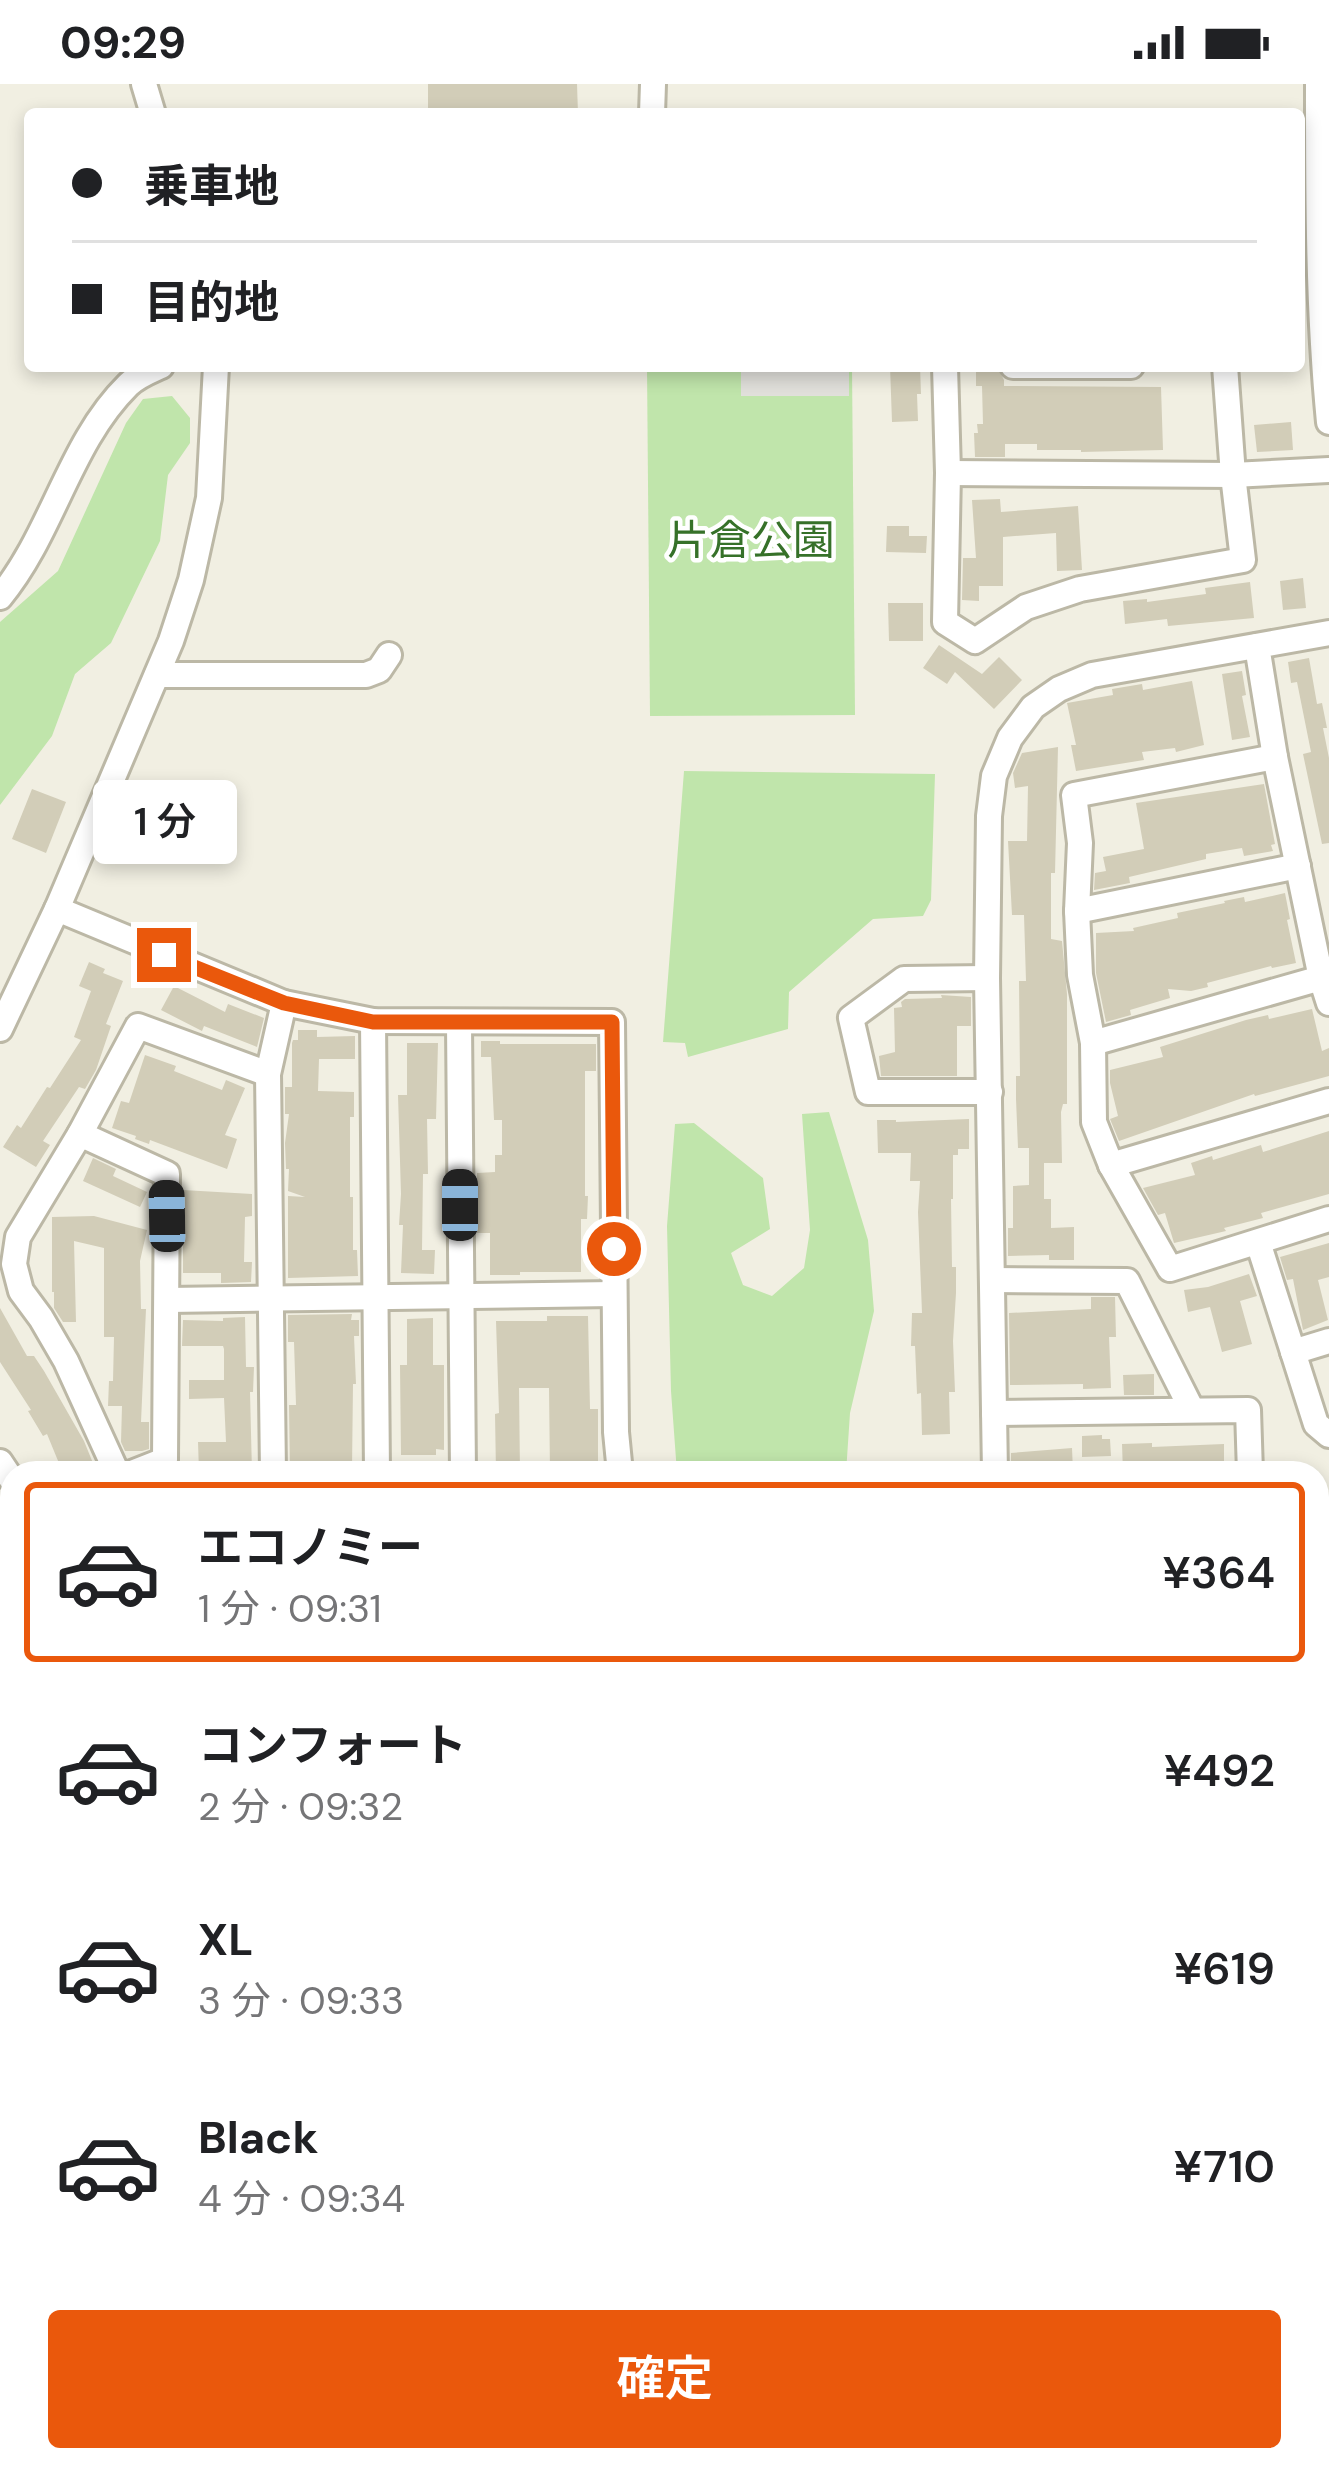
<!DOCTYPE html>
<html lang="ja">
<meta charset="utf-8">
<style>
body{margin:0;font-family:"DM Sans","Noto Sans JP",sans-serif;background:#f2f2f2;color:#202124;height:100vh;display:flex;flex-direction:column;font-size:45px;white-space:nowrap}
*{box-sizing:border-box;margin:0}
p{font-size:39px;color:#757577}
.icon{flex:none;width:66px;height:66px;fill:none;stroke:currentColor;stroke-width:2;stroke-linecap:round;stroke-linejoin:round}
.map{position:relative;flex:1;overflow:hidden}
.drawer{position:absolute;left:0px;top:1377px;width:1329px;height:1011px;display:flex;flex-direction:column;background:#fff;border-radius:36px 36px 0 0;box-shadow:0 6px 18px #0003}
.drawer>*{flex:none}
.banner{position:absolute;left:24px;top:24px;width:1281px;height:264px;border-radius:12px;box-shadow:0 6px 18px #0003;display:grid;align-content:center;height:264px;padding:0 48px;background:#fff}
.end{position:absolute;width:54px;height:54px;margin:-27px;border:15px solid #ea580c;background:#fff;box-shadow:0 0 0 6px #fff}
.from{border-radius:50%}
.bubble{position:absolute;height:84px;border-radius:12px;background:#fff;box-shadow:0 6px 18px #0003;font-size:39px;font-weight:600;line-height:84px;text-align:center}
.car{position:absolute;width:36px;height:72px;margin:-36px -18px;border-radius:15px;box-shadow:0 0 9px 3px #0007;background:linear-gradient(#222 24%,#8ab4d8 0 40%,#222 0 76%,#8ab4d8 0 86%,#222 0)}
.banner b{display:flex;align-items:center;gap:42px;height:114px;font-size:45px}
.banner b+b{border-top:3px solid #e0e0e0}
.banner i{width:30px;height:30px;background:#202124}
ul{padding:21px 0 0;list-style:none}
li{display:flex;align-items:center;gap:36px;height:180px;margin:0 24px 18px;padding:0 24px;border:6px solid transparent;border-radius:12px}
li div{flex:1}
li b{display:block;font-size:45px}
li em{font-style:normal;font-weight:600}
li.current{border-color:#ea580c}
li>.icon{width:108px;height:108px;stroke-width:1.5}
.primary-button{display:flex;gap:24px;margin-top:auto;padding:24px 48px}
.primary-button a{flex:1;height:138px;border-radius:12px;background:#ea580c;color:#fff;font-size:48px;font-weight:600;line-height:138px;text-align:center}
.status{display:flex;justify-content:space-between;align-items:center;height:84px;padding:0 60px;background:#fff;direction:ltr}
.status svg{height:33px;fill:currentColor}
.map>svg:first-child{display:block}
.green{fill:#c0e5ab}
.parking{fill:#e1e0db}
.building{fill:#d2cdb8}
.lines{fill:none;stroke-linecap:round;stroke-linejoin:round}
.minor-casing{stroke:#bcb8a6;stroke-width:30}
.minor{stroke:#fff;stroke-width:24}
.route{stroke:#ea580c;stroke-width:15}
.labels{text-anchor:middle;stroke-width:9;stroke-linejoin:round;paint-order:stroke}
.park-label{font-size:42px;fill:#367129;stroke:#fff}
</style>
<div class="status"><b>09:29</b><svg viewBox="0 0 49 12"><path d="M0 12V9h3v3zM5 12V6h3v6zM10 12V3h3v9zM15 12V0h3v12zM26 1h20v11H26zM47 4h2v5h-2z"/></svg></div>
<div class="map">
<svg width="1329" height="2387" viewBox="0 0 1329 2387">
<rect width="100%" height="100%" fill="#f1efe2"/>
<!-- green -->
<g class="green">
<polygon points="647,282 852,282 855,631 650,632"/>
<polygon points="172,312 190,334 190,359 168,391 160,457 111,559 75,590 52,652 0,721 0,538 58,487 126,339 143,315"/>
<polygon points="684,687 935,690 931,816 923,832 873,835 789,908 788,945 688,973 685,959 663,958"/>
<polygon points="829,1028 868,1156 874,1227 850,1329 846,1389 677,1389 671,1307 667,1142 675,1040 694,1039 763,1094 770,1145 731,1169 743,1201 772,1212 804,1184 810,1146 802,1030"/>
<polygon points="0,1550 12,1550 12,2250 0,2246"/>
<polygon points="1329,1607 1329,1765 1317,1775 1317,1608"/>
<polygon points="1329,2243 1329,2387 1177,2387 1185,2376 1317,2376 1317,2249"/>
<polygon points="239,2376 651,2376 646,2387 248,2387"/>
<polygon points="813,2376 984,2376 995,2387 780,2387"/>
</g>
<!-- parking -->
<rect class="parking" x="741" y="282" width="108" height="30"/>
<!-- building -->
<g class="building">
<polygon points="428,0 577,0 578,30 428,30"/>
<polygon points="890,282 920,282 921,310 917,310 918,337 892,338"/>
<polygon points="976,282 997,282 1004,296 1004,302 1161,303 1163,366 1081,368 1081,366 1037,366 1037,360 1005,360 1005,373 975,373 974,349 978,349 977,340 983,340 982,302 976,302"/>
<polygon points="1291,338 1293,366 1257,368 1254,341"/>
<polygon points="1000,415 1001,428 1078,422 1082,486 1057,487 1056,449 1003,453 1003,502 979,502 979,517 962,516 963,474 976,474 972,416"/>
<polygon points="887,442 909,442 909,452 927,452 926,469 886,468"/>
<polygon points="1303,494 1306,524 1283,526 1280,497"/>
<polygon points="1250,498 1254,534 1168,542 1167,535 1125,540 1123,517 1147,515 1147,518 1206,510 1205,504"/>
<polygon points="888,519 923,519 923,557 889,557"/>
<polygon points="939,561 982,590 999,573 1022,596 994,625 955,588 947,600 923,584"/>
<polygon points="1309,574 1317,620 1322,619 1327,644 1323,644 1329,674 1329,759 1322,760 1303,670 1311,668 1297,598 1291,599 1288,578"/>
<polygon points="1242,587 1246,611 1242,612 1250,653 1232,656 1222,590"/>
<polygon points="1192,597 1204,661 1176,668 1175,664 1142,668 1144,676 1076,687 1071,661 1076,661 1067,619 1113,611 1112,605 1142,600 1143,606"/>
<polygon points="1058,663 1055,789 1051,789 1051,855 1062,857 1067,910 1067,1020 1063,1020 1061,1028 1062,1079 1044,1079 1044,1115 1051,1115 1051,1144 1074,1143 1074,1176 1049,1176 1049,1171 1008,1172 1008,1144 1013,1144 1013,1102 1029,1101 1029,1064 1018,1064 1016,1015 1016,992 1020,992 1019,897 1026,897 1024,831 1012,831 1008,757 1027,757 1028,702 1015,704 1013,689 1022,669"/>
<polygon points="1264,700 1275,760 1271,761 1273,767 1244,772 1242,764 1206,770 1206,775 1129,793 1130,799 1094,806 1095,789 1106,787 1103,773 1144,765 1136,719"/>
<polygon points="32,705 66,718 46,769 12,755"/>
<polygon points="1285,809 1290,835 1287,836 1296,879 1272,884 1271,882 1207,899 1208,903 1191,907 1168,905 1170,914 1130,926 1131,931 1106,938 1096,889 1096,849 1134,847 1133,844 1178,834 1177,829 1225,819 1224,817 1244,813 1245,818"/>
<polygon points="89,878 105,885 103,889 123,897 106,940 111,942 96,986 85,1005 79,1003 43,1057 50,1061 36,1083 3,1063 17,1041 21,1044 47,1003 50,1004 81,956 74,953 91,907 79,902"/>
<polygon points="174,902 225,928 228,920 264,934 257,963 204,942 202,947 161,926"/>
<polygon points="941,911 971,913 971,942 957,942 957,992 881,992 879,972 895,968 894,924 902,923 901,918 905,915 942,914"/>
<polygon points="1312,925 1322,967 1329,964 1329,992 1255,1012 1254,1010 1119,1057 1110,1035 1118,1032 1110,999 1110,986 1163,973 1160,963 1246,936 1268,931 1269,935"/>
<polygon points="298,946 317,946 317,953 355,952 355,975 319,975 318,1007 354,1008 354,1033 350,1033 350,1113 353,1113 353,1166 357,1166 358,1192 288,1194 288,1112 305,1113 288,1107 289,1085 286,1085 285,1059 289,1030 285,1030 285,1003 292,1003 292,959 293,956 298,956"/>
<polygon points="481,957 500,957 500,960 596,960 596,987 585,987 585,1112 588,1112 587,1135 581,1135 581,1188 520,1188 520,1191 490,1191 490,1149 477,1149 477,1089 495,1088 495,1071 502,1071 502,1036 494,1036 491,973 481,973"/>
<polygon points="407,959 438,959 436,1035 427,1035 428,1090 423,1090 422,1166 435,1166 434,1190 401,1189 403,1141 399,1141 401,1110 398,1011 407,1011"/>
<polygon points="145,971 176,982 174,987 222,1006 226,996 245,1004 225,1051 237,1055 227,1085 150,1056 149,1060 135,1055 136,1052 112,1044 121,1017 129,1019"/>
<polygon points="969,1035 969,1065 958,1065 958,1071 953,1071 953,1115 951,1115 952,1183 956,1183 956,1209 953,1257 955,1308 949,1308 950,1350 922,1351 921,1309 917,1310 915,1262 911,1262 912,1229 922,1229 918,1128 920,1097 910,1097 911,1069 878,1069 877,1036 896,1036 896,1038"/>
<polygon points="1329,1047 1329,1110 1261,1129 1263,1134 1224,1144 1226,1147 1174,1159 1165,1129 1158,1131 1143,1104 1195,1091 1191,1079 1212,1072 1213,1076 1261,1061 1263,1068"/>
<polygon points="93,1074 116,1085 113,1092 147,1108 140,1123 83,1097"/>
<polygon points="183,1106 252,1110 252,1132 245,1133 244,1178 252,1178 251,1198 221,1199 221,1189 183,1189"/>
<polygon points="94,1132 147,1146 140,1177 141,1225 146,1225 141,1338 149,1338 149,1365 142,1367 125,1367 121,1358 122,1322 108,1322 109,1297 113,1297 114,1253 104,1253 104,1164 74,1157 76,1238 63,1238 54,1224 54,1208 52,1208 52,1133"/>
<polygon points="1329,1159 1329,1193 1318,1196 1328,1236 1303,1246 1293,1195 1287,1196 1280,1173"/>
<polygon points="1249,1190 1257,1212 1240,1217 1252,1260 1222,1268 1210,1223 1188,1228 1184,1206 1208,1203"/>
<polygon points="1091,1213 1115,1213 1116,1253 1109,1253 1111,1304 1083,1305 1083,1300 1010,1301 1009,1229 1091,1225"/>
<polygon points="0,1224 27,1272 34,1272 44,1287 84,1357 97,1389 63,1389 47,1350 43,1352 28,1327 31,1326 0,1278"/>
<polygon points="352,1230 351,1236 359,1236 359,1252 354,1252 356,1300 353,1300 352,1385 290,1388 289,1321 296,1321 294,1258 288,1258 288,1231"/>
<polygon points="547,1232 588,1232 590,1325 598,1325 598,1389 550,1389 549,1304 519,1304 520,1389 496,1389 495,1330 499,1329 496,1237 547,1237"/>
<polygon points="245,1233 246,1283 254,1283 253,1308 250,1308 252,1389 199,1388 198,1358 226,1358 224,1314 189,1315 189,1296 224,1296 224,1265 223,1262 182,1262 183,1236 223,1237 223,1234"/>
<polygon points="433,1234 433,1281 444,1281 444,1366 436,1365 436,1371 401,1371 400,1281 407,1281 407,1235"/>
<polygon points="1154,1290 1154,1311 1124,1311 1123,1291"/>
<polygon points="1102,1351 1102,1355 1110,1355 1111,1372 1082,1373 1082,1352"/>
<polygon points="1152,1359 1152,1363 1224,1360 1224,1389 1202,1389 1202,1384 1123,1389 1122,1360"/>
<polygon points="1072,1364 1073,1388 1011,1389 1011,1369"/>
</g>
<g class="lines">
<!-- minor casing -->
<g class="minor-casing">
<g id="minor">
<polyline points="144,0 153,30"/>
<path d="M1318 0C1318 112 1318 226 1329 338"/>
<polyline points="652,30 653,0"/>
<polyline points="945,282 948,389 945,538 975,557 1026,523 1080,505 1243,476 1233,391 1225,282"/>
<polyline points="1013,282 1131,282"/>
<polyline points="948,389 1233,391 1329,386"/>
<path d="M0 513C53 449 69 359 128 301 137 292 150 287 161 282"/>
<polyline points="1257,562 1275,673 1321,894 1329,919"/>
<polyline points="157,591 366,591 379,586 389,571"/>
<polyline points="1275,673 1074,711 1080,759 1077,827 1080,891 1093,959 1094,1038 1111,1081 1170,1185 1329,1135"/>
<polyline points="57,825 284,919 373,937 612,938 616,1348 620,1389"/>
<polyline points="1077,827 1298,782"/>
<polyline points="987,894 904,895 851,934 868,1008 990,1008"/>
<polyline points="373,937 377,1389"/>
<polyline points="459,940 463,1389"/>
<polyline points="0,945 57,825 171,557 191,496 209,414 216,282"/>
<polyline points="1093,959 1321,894"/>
<polyline points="80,1050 167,1090 165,1376 132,1389"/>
<polyline points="1111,1081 1329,1017"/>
<polyline points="1258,1158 1316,1340 1329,1351"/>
<polyline points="993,1196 1127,1197 1192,1326"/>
<polyline points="168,1216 614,1210"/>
<polyline points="1293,1268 1329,1257"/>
<polyline points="994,1329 1248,1326 1250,1389"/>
<polyline points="0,1378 12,1396"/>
<polyline points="117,1389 66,1277 41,1234 21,1207 14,1180 18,1153 80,1050 138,942 268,990"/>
<polyline points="273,1389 268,990 284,919"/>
<polyline points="995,1389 987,894 989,732 994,692 1010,654 1033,623 1059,605 1092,591 1329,549"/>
<polyline points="1317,1459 1329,1459"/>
<polyline points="1317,1594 1329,1594"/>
<polyline points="1317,1786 1329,1774"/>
<polyline points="1317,1819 1329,1832"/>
<polyline points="1317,1936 1329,1926"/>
<polyline points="1317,1962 1329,1976"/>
<polyline points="1317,2145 1329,2160"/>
<polyline points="1317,2229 1329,2219"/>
<polyline points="999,2376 1009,2387"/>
<polyline points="1065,2376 1065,2387"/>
<polyline points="1149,2387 1162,2376"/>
</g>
</g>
<!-- minor -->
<use href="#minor" class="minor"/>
</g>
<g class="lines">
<!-- route -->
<polyline class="route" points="164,871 284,919 373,938 612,938 614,1165"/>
</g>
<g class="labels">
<!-- park labels -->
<g class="park-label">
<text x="751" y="471">片倉公園</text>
</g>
</g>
</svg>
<i class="end from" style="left:614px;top:1165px"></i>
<i class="end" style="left:164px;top:871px"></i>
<div class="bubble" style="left:93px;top:696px;width:144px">1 分</div>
<i class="car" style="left:460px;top:1121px;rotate:0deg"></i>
<i class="car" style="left:167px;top:1132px;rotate:359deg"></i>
<div class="banner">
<b><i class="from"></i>乗車地</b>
<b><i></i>目的地</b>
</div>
<section class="drawer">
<ul>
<li class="current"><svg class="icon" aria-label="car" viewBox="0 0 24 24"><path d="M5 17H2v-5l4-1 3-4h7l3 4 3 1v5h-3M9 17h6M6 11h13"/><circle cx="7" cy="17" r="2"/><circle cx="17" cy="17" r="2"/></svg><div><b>エコノミー</b><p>1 分 · 09:31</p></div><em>¥364</em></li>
<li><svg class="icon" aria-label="car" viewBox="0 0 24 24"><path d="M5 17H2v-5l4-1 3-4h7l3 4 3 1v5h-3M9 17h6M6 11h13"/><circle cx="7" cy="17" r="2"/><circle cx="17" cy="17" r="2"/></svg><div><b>コンフォート</b><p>2 分 · 09:32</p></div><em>¥492</em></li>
<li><svg class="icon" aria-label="car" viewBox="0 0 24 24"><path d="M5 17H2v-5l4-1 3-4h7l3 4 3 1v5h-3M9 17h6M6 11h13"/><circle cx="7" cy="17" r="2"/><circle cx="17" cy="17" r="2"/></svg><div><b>XL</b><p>3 分 · 09:33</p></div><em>¥619</em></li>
<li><svg class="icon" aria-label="car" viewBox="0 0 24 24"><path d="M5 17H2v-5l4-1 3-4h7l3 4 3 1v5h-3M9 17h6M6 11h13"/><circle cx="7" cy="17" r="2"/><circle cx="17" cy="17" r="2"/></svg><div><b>Black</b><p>4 分 · 09:34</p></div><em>¥710</em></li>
</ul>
<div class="primary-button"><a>確定</a></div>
</section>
</div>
